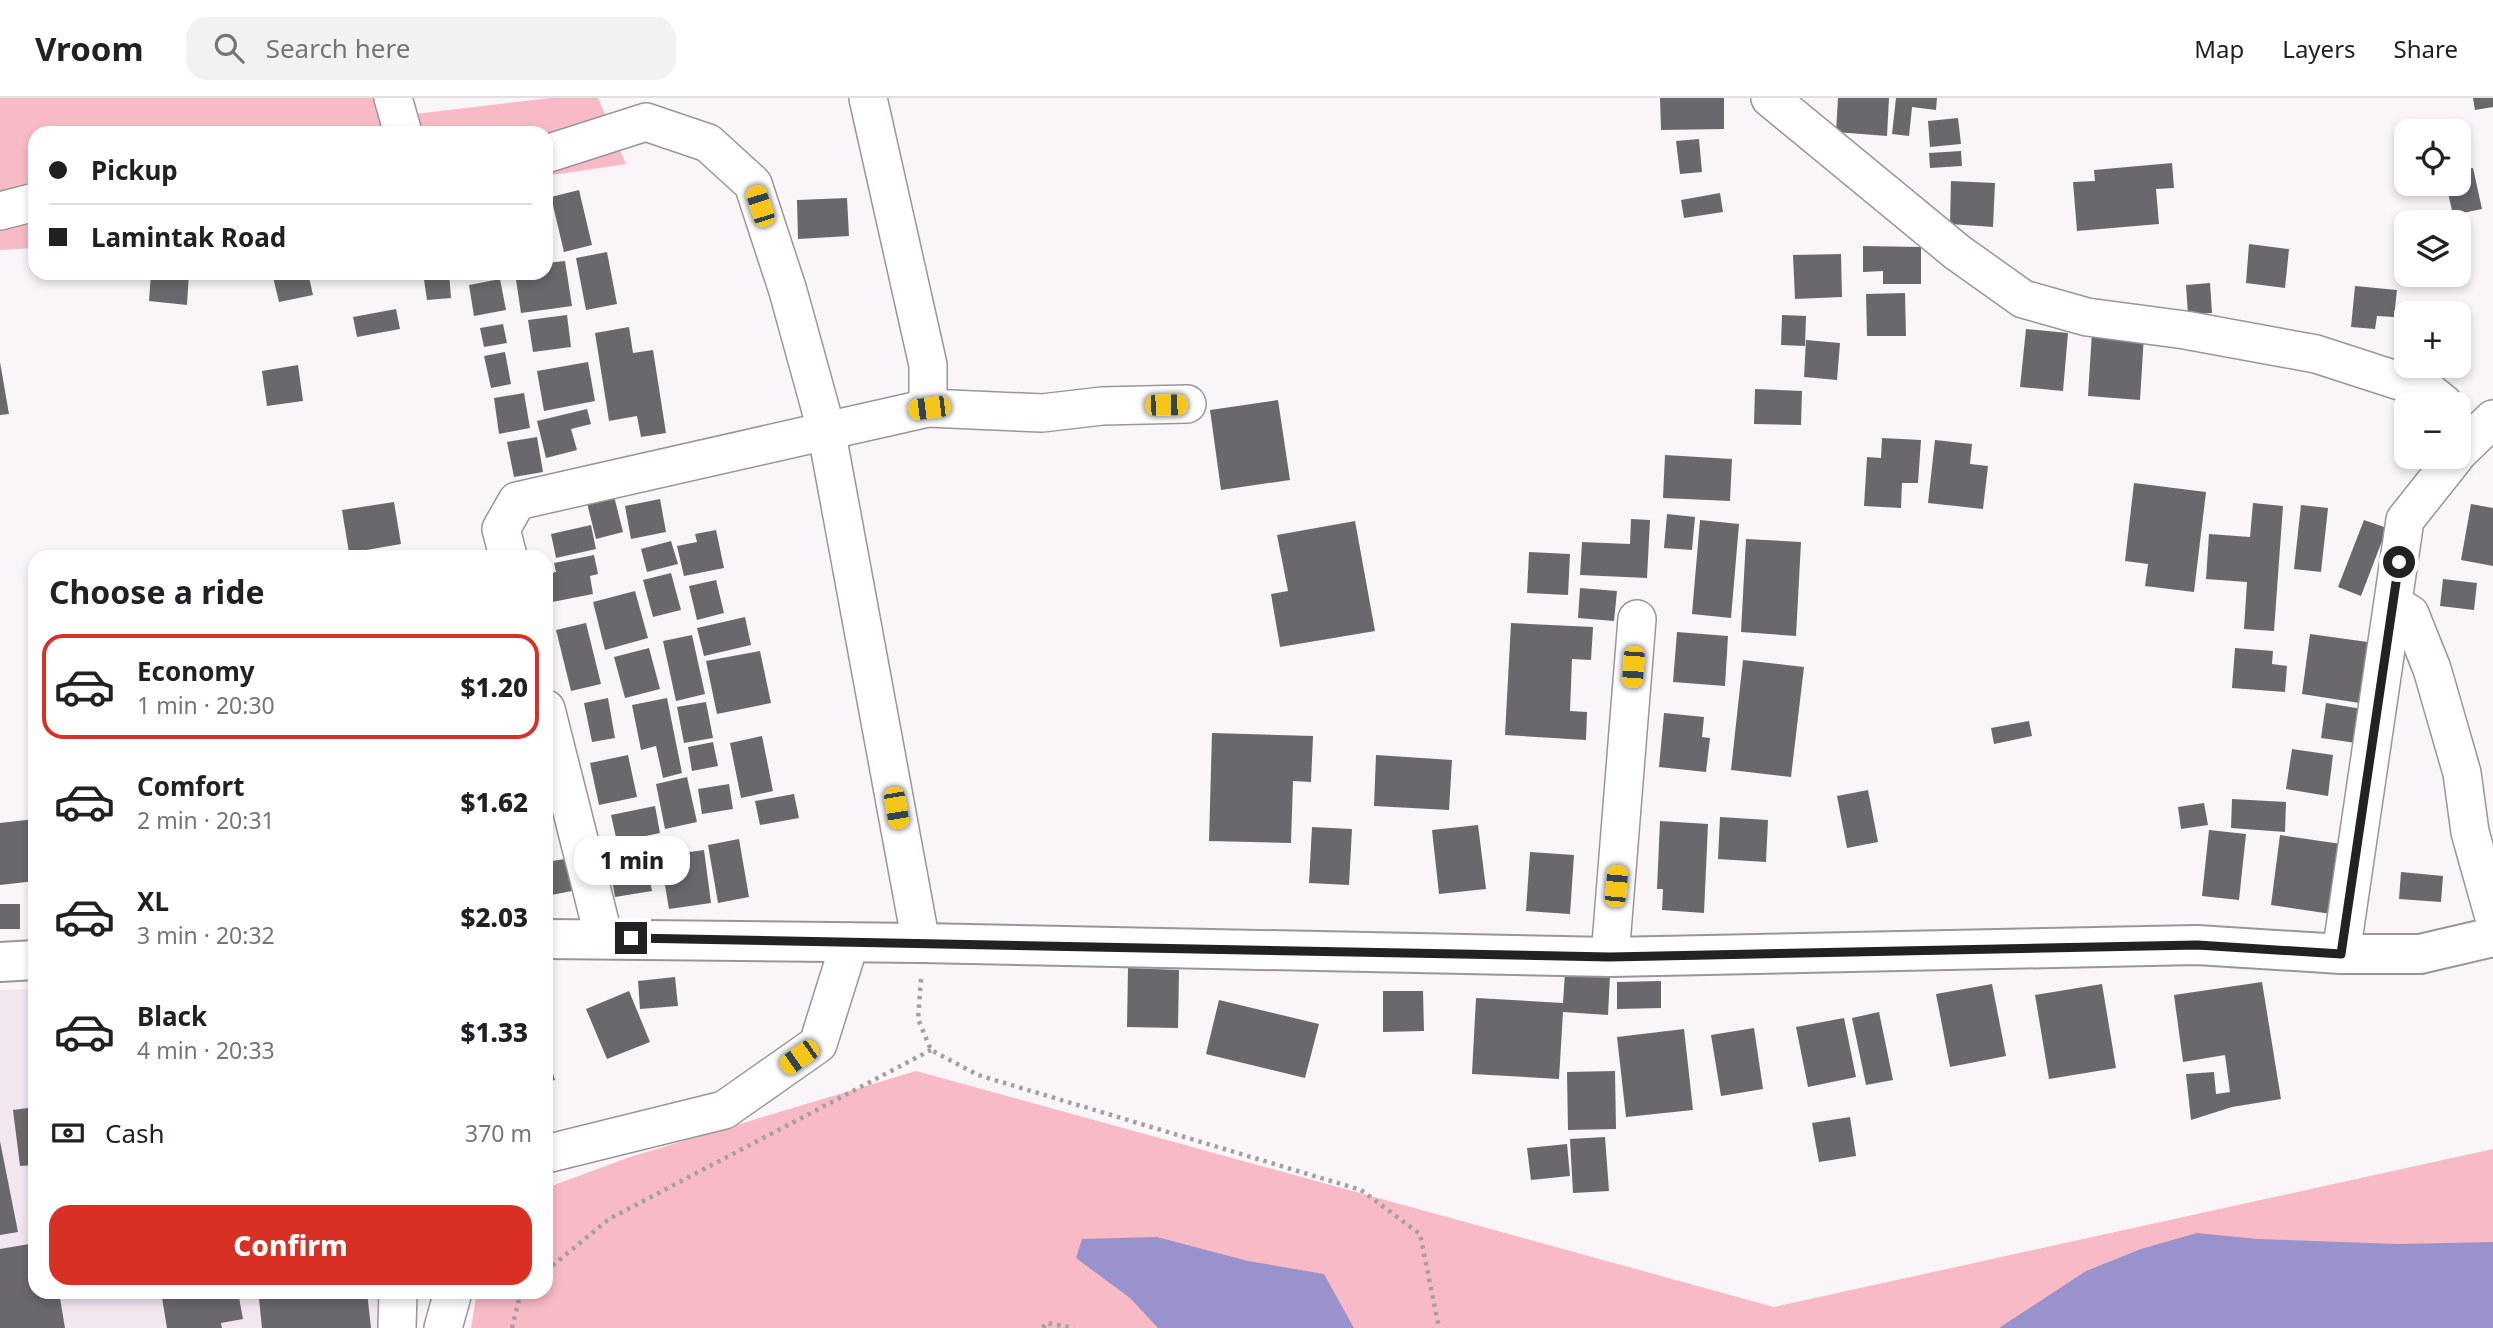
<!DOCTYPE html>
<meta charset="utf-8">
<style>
body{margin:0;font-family:"Noto Sans",sans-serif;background:#f2f2f2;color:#202124;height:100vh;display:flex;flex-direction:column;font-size:26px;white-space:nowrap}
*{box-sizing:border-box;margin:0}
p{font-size:23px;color:#757577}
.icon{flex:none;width:38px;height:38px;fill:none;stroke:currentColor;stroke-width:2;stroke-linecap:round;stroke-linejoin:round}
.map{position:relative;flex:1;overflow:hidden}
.side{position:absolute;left:28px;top:452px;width:525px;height:749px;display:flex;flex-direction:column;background:#fff;border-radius:21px;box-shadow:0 4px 10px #0003}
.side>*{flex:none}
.hud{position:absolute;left:28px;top:28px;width:525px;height:154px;border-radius:21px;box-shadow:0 4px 10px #0003;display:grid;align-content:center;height:154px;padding:0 21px;background:#fff}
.buttons{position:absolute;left:2394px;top:21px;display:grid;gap:14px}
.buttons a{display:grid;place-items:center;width:77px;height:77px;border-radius:14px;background:#fff;box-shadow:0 4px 10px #0003;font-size:35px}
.end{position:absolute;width:32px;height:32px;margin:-16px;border:9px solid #232123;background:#fff;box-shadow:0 0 0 4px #fff}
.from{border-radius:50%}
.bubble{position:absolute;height:49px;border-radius:21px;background:#fff;box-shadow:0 4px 10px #0003;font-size:23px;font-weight:800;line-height:49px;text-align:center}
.car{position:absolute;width:21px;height:42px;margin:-21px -10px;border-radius:9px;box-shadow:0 0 5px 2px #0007;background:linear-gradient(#f5c518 24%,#345 0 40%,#f5c518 0 76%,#345 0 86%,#f5c518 0)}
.hud b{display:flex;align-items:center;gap:24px;height:66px;font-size:26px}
.hud b+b{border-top:2px solid #e0e0e0}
.hud i{width:18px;height:18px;background:#202124}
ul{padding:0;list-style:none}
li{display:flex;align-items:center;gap:21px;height:105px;margin:0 14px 10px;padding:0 7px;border:4px solid transparent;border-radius:21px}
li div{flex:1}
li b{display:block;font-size:26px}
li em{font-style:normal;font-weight:800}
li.active{border-color:#d93025}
li>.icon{width:63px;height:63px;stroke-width:1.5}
h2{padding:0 21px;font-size:32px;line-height:84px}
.pay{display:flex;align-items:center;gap:18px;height:77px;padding:0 21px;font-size:26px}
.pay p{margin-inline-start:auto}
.button{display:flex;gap:14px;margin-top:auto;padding:14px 21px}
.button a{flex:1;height:80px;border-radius:21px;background:#d93025;color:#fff;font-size:28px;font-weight:800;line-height:80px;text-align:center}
header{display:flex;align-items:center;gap:42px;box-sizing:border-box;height:98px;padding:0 35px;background:#fff;border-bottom:2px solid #e0e0e0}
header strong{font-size:33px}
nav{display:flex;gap:38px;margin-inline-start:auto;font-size:24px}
.search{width:490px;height:63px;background:#f2f2f2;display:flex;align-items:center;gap:18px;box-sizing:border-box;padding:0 24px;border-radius:21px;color:#757577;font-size:26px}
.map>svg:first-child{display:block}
.built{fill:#f2e7f1}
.green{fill:#f8bbc6}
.water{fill:#9a92cc}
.building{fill:#6b686d}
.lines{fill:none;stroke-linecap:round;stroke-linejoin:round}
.minor-casing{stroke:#9a9599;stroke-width:40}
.major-casing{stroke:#9a9599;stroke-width:42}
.path{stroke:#a39fa2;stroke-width:4.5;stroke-dasharray:3.5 5;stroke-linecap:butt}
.minor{stroke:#fff;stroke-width:37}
.major{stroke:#fff;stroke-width:38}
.route{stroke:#232123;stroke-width:9}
</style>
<header>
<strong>Vroom</strong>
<div class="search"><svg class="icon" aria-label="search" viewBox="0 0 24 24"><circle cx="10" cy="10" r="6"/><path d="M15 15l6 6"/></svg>Search here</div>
<nav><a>Map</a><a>Layers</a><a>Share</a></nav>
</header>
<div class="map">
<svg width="2493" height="1230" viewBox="0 0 2493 1230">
<rect width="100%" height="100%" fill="#faf5f9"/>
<!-- built -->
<polygon class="built" points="35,891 35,1194 380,1194 379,1230 0,1230 0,892"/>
<!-- green -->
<g class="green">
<polygon points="0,0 410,0 415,16 550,0 598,0 626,66 546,78 546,35 35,35 35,150 0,152"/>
<polygon points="916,973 1774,1209 2493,1051 2493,1230 471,1230 477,1194 546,1194 546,1090 630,1059"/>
</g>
<!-- water -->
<g class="water">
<polygon points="2197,1135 2257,1141 2398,1146 2493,1144 2493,1230 1999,1230 2086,1173 2141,1151"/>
<polygon points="1157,1139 1248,1163 1324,1176 1354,1230 1158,1230 1130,1200 1076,1160 1082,1141"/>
</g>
<!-- building -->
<g class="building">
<polygon points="1660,0 1724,0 1724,31 1661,32"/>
<polygon points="1838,0 1889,0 1887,38 1836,34"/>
<polygon points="1896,0 1937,0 1936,12 1912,9 1909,38 1892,36"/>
<polygon points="2473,0 2493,0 2493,9 2475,12"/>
<polygon points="1958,20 1961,46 1930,49 1928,23"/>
<polygon points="1699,41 1702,74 1680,76 1676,43"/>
<polygon points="1961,53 1962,68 1930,70 1929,55"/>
<polygon points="2172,65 2174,90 2156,91 2159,126 2077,133 2073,84 2095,83 2094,72"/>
<polygon points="2473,70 2482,111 2453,117 2446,86 2459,86 2459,73"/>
<polygon points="1951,83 1995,85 1993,129 1950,126"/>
<polygon points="579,92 592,147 564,154 551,99"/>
<polygon points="1720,95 1723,114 1684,120 1681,102"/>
<polygon points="847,100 849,138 798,141 797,102"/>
<polygon points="546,128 553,156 546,157"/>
<polygon points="2249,146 2289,151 2285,190 2246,185"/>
<polygon points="1863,148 1921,149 1921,186 1883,186 1883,173 1863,174"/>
<polygon points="607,154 617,206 586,212 576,160"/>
<polygon points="1841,156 1842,199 1795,201 1793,157"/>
<polygon points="565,163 572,208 521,215 515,175 546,175 546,165"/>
<polygon points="151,175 189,175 187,207 149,203"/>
<polygon points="272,175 308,175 313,197 279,204"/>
<polygon points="423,175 449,175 451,200 427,202"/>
<polygon points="500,181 506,212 474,218 469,187"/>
<polygon points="2210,185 2212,215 2188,217 2186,187"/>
<polygon points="2355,188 2397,192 2394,219 2377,218 2375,231 2351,229"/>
<polygon points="1905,195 1906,238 1867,238 1866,196"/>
<polygon points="396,211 400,231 357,239 353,219"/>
<polygon points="567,217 571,249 533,254 528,222"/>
<polygon points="1782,217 1806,218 1805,248 1781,247"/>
<polygon points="503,226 507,245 484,249 480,230"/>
<polygon points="629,229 633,255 653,252 666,335 641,339 637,318 609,323 595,235"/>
<polygon points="2026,231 2068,235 2063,293 2020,289"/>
<polygon points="2092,234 2144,237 2140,302 2088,298"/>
<polygon points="1806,242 1840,245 1837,282 1804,279"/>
<polygon points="505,254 511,286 491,290 484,258"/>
<polygon points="0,264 9,316 0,317"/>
<polygon points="588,264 595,303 544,313 537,273"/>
<polygon points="298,267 303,303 267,308 262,273"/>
<polygon points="1755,291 1802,293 1801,327 1754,326"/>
<polygon points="524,295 530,330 499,336 494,300"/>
<polygon points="1278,302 1290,382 1221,392 1210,312"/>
<polygon points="587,311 591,326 571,331 577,352 546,360 537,323"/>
<polygon points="537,339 543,374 514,379 507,344"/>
<polygon points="1882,340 1921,342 1918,385 1902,385 1901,410 1864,408 1867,359 1881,360"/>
<polygon points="1935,342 1972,346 1970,366 1988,368 1983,411 1928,405"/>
<polygon points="1665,357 1732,361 1730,403 1663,400"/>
<polygon points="2134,385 2206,394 2194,494 2145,488 2148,466 2125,463"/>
<polygon points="614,398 623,434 596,441 587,405"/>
<polygon points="660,401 666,434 631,441 625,408"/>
<polygon points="394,404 401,446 349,455 342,412"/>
<polygon points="2253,405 2283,408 2274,533 2244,531 2247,484 2206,481 2209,436 2250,439"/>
<polygon points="2471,406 2493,410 2493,468 2461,462"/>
<polygon points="2301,407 2328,410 2321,474 2294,471"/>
<polygon points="1667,416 1695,419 1692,452 1664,450"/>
<polygon points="1631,421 1650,422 1647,480 1580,477 1582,444 1630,446"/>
<polygon points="1700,422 1739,426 1731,520 1692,516"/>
<polygon points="2364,422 2387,430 2361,498 2338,489"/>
<polygon points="1355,423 1375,533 1280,549 1271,496 1288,493 1277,437"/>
<polygon points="591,427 596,451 556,460 551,436"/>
<polygon points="716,432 724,470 684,478 677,448 697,444 695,436"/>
<polygon points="1746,441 1801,444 1796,538 1741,534"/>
<polygon points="671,443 678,466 647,474 641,451"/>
<polygon points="1529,454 1570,456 1568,497 1527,495"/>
<polygon points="594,457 598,476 590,478 593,496 547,505 546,476 556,474 554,465"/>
<polygon points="671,475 681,512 653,519 643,482"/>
<polygon points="2443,481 2477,485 2474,512 2440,508"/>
<polygon points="716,482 724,515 697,522 689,488"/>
<polygon points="1580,490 1617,493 1614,523 1578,520"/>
<polygon points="635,493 648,540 605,552 593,504"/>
<polygon points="745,519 751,547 704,558 697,530"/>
<polygon points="586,525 601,586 571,593 556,532"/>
<polygon points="1511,525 1593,529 1591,562 1572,561 1570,613 1587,614 1586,642 1505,637"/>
<polygon points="1677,534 1728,538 1725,588 1673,584"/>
<polygon points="2310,536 2375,545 2366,606 2302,596"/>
<polygon points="692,537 705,596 676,603 663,543"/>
<polygon points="649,550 660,591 625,600 614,559"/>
<polygon points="2235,550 2273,553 2272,566 2287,568 2285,594 2232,590"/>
<polygon points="760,553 771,605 717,616 706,563"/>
<polygon points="1743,562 1804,569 1791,679 1731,672"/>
<polygon points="608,600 615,640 592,644 584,605"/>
<polygon points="667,600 682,675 663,680 656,648 641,652 632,607"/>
<polygon points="706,604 713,640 684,645 677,609"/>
<polygon points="2326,605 2362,611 2356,645 2321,640"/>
<polygon points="1664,615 1704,619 1702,639 1710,640 1706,674 1659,669"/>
<polygon points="2029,623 2032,638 1994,646 1991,630"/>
<polygon points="1212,635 1313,638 1311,684 1293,683 1291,745 1209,743"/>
<polygon points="762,638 773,693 741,700 730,645"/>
<polygon points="713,644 718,668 692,673 688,649"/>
<polygon points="2292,651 2333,657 2328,698 2286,691"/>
<polygon points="628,657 637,699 599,707 590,665"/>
<polygon points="1376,657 1452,662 1449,712 1374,708"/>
<polygon points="687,679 697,724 665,731 656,686"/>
<polygon points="729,686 733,711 702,716 698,691"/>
<polygon points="1868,692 1878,744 1847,750 1837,698"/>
<polygon points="794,696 799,720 760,727 755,703"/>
<polygon points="2232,701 2286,704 2285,734 2231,730"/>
<polygon points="2204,705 2208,727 2181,731 2178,709"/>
<polygon points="655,708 660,735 617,744 611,717"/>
<polygon points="1720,719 1768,722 1766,764 1718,761"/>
<polygon points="35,721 35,783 0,787 0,725"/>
<polygon points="1660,723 1708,726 1704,815 1662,812 1663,791 1657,791"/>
<polygon points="1478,727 1486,791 1439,796 1432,732"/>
<polygon points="1312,729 1352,731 1349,787 1309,785"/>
<polygon points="2209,732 2246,736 2239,802 2202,798"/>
<polygon points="2280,737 2348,747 2338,817 2271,807"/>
<polygon points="739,741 749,799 718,805 708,747"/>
<polygon points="643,746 652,793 615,799 607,752"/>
<polygon points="704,752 711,805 669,811 660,758"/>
<polygon points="1530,754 1574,757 1570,816 1526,813"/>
<polygon points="565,761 572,793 546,798 546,764"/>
<polygon points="2401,774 2443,778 2441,804 2399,801"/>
<rect x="0" y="806" width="20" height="25"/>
<polygon points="30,813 35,813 35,833 31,833"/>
<polygon points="1128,870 1179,872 1178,930 1127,929"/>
<polygon points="1565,874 1610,877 1608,917 1563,914 1559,981 1472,976 1476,900 1563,905"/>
<polygon points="675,879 678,908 640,911 638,883"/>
<polygon points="1661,883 1661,910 1617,911 1617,884"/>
<polygon points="2262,884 2281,1001 2232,1009 2191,1022 2186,976 2214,974 2216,996 2230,994 2225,957 2183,964 2174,897"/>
<polygon points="1992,886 2006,958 1950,969 1936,896"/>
<polygon points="2102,886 2116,970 2049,981 2035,897"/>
<polygon points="629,893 650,944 607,961 586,911"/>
<polygon points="1383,893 1423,893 1424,933 1383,934"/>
<polygon points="1219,902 1319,926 1305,980 1206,956"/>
<polygon points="1879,914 1893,982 1866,987 1852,920"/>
<polygon points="1844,920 1856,979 1808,989 1796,929"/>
<polygon points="1754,930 1763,991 1721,998 1711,937"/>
<polygon points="1684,931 1693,1012 1626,1019 1617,939"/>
<polygon points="546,953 555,982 546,984"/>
<polygon points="1615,973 1616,1031 1568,1032 1567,974"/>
<polygon points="35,1009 35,1067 20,1068 13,1012"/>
<polygon points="1850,1019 1856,1058 1819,1064 1812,1025"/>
<polygon points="1605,1039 1609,1093 1573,1095 1570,1041"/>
<polygon points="0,1043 18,1134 0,1137"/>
<polygon points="1567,1046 1570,1078 1531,1082 1527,1050"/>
<polygon points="35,1145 35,1194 59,1194 65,1230 0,1230 0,1151"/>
<polygon points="161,1194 238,1194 243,1221 221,1225 222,1230 167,1230"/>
<polygon points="342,1194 367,1194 371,1230 262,1230 259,1201"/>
</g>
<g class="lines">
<!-- minor casing -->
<g class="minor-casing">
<g id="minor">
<polyline points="393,0 403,35"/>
<polyline points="1770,0 1957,154 2023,201 2087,219 2185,232 2316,256 2427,292 2444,306"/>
<polyline points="546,56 646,24 708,45 753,86 788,193 826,331 921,845"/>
<polyline points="0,113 35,104"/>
<polyline points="928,310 1042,315 1102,308 1187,306"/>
<polyline points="2459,354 2493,321"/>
<polyline points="508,458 501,431 517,403 928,310 928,267 868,0"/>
<polyline points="2393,506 2410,516 2432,571 2462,675 2470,734 2493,816"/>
<polyline points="546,611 604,840"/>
<polyline points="2341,856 2405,422 2455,359"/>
<polyline points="1610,859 1637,521"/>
<polyline points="546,1056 724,1012 818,946 850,844"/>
<polyline points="397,1230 398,1194"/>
<polyline points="443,1230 453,1194"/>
</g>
</g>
<!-- major casing -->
<g class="major-casing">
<g id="major">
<polyline points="546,841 921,845 1610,859 2197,847 2341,856 2420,856 2493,839"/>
<polyline points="0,864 35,862"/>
</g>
</g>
<!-- path -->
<g class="path">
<polyline points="921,881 918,921 931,952 978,977 1361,1092 1420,1136 1439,1230"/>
<polyline points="546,1173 609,1121 931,952"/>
<polyline points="512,1230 521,1194"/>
<polyline points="1043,1230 1046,1225 1074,1230"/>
</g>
<!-- minor -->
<use href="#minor" class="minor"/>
<!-- major -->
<use href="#major" class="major"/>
</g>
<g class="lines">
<!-- route -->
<polyline class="route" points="631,840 1610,859 2197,847 2341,856 2399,464"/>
</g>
</svg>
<div class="buttons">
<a><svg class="icon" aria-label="locate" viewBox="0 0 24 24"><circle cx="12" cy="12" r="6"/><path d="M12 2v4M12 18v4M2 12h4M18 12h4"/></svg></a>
<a><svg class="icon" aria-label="layers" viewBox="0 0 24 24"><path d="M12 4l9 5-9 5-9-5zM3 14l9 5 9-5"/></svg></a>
<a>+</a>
<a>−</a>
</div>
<i class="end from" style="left:2399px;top:464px"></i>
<i class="end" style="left:631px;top:840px"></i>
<div class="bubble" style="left:574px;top:738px;width:116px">1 min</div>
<i class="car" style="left:760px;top:108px;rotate:342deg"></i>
<i class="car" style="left:1166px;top:307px;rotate:89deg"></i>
<i class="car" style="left:929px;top:310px;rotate:263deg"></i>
<i class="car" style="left:1633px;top:569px;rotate:184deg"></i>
<i class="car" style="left:896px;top:710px;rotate:170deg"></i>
<i class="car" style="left:1616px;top:788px;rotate:5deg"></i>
<i class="car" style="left:799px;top:959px;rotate:235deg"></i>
<div class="hud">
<b><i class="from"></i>Pickup</b>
<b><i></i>Lamintak Road</b>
</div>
<section class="side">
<h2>Choose a ride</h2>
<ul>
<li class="active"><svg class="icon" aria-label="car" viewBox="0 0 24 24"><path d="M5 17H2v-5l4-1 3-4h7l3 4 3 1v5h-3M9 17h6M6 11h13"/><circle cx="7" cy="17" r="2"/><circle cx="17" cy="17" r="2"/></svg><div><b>Economy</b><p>1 min · 20:30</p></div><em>$1.20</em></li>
<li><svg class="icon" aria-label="car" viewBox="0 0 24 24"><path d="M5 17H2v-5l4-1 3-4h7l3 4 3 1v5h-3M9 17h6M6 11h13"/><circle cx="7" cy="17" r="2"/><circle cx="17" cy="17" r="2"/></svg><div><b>Comfort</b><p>2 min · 20:31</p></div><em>$1.62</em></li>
<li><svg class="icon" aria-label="car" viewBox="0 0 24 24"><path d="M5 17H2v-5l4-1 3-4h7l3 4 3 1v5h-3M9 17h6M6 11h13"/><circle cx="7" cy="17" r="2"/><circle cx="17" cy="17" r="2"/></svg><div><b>XL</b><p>3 min · 20:32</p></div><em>$2.03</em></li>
<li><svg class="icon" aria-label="car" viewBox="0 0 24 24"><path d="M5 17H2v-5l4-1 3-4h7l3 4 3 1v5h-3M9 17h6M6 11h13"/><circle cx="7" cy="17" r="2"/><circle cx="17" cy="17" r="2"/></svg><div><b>Black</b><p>4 min · 20:33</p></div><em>$1.33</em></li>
</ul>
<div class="pay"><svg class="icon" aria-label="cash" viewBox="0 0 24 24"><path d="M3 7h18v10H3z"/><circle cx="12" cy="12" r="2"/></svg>Cash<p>370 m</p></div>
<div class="button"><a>Confirm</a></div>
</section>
</div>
